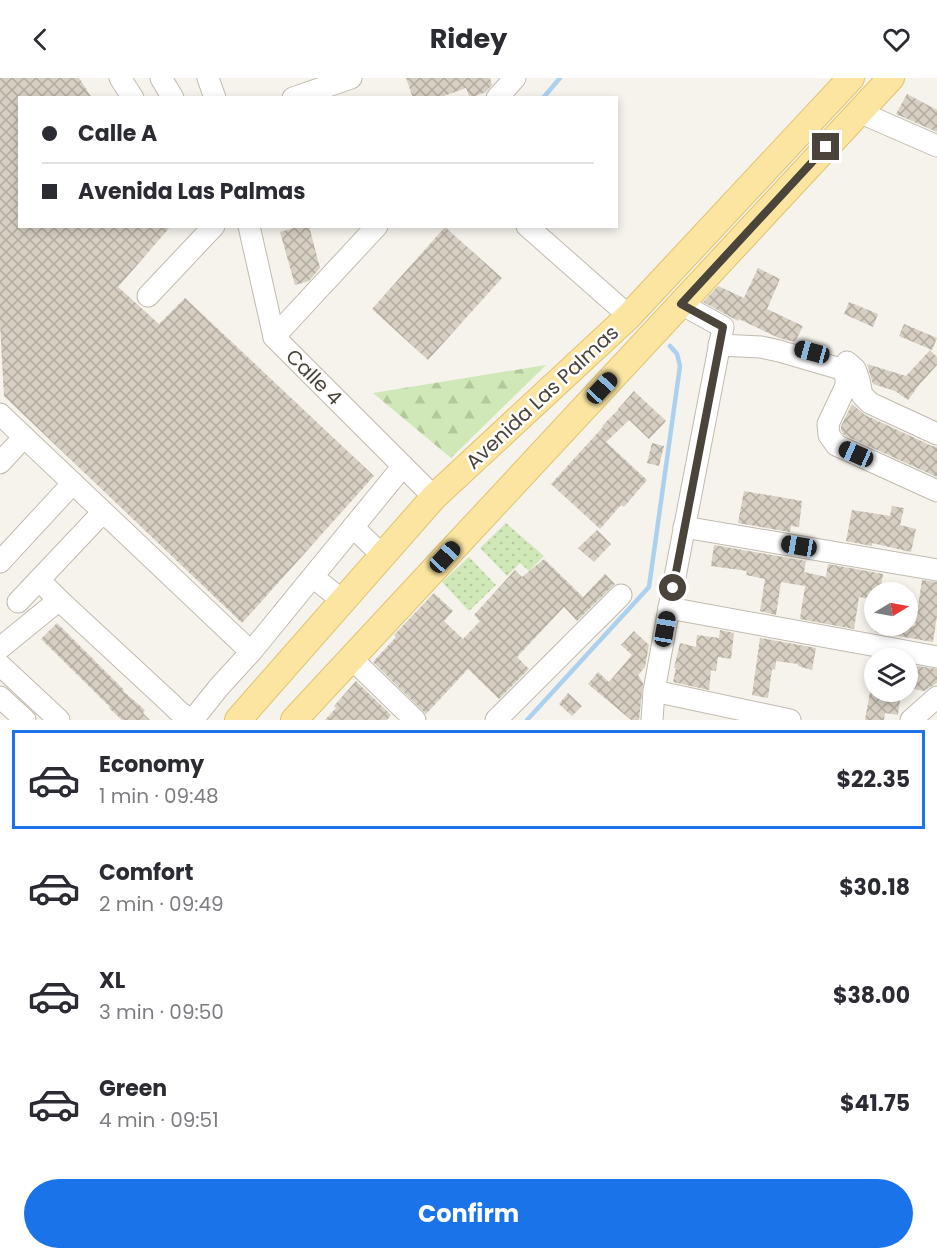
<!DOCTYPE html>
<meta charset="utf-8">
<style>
body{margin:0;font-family:Poppins,sans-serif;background:#f2f2f3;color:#2b2b33;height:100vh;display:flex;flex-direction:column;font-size:22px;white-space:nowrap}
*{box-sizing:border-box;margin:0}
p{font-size:20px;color:#7c7c81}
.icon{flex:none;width:33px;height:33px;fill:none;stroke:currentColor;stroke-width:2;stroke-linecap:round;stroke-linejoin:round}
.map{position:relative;height:642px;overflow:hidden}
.details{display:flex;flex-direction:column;background:#fff;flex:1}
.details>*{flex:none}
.banner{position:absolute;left:18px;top:18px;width:600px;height:132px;border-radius:0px;box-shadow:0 3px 9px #0003;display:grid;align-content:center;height:132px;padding:0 24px;background:#fff}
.needle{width:39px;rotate:80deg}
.controls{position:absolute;left:864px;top:504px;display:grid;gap:12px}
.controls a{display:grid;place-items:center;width:54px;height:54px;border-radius:50%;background:#fff;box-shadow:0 3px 9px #0003;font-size:30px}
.end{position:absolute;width:27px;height:27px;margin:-14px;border:8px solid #4a443a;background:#fff;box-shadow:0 0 0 3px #fff}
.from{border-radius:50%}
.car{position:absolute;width:18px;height:36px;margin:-18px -9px;border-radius:8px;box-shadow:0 0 4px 2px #0007;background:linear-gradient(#222 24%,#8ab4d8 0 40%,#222 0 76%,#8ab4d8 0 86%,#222 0)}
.banner b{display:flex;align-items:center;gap:21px;height:57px;font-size:22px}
.banner b+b{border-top:2px solid #e1e1e2}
.banner i{width:15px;height:15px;background:#2b2b33}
ul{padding:10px 0 0;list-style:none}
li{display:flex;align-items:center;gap:18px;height:99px;margin:0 12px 9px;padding:0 12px;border:3px solid transparent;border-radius:0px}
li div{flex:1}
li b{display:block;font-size:22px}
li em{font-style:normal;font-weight:700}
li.active{border-color:#1a73e8}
li>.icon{width:54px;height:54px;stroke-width:1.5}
.cta{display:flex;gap:12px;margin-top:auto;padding:12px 24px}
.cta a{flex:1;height:69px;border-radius:36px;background:#1a73e8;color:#fff;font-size:24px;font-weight:700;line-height:69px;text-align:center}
header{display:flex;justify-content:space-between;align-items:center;height:78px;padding:0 24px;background:#fff;font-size:27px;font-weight:700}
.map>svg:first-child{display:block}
.grass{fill:url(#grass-dots)}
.forest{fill:url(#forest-firs)}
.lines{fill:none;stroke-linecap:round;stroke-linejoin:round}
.stream{stroke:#acd1ef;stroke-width:4.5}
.building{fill:url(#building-cross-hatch)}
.minor-casing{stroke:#c1bbaf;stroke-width:23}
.major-casing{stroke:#e1c36f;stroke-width:28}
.minor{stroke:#fff;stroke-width:21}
.major{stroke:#fbe5a0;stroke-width:26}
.route{stroke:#4a443a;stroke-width:8}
.labels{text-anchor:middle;stroke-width:5;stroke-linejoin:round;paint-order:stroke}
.street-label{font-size:20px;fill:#4a443a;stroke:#fff}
</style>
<header><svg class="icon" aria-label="back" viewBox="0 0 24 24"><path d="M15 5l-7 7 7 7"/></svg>Ridey<svg class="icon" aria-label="heart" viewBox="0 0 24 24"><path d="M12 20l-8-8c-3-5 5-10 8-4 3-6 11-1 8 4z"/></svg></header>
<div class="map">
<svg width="937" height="642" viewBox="0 0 937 642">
<defs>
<pattern id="grass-dots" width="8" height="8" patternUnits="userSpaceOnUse" patternTransform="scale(1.5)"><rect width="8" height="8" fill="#d0e8b7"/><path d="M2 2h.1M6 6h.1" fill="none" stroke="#b4c89e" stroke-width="1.8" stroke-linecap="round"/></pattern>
<pattern id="forest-firs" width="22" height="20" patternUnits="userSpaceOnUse" patternTransform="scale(1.5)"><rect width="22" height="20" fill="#d0e8b7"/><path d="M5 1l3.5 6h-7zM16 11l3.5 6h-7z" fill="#b4c89e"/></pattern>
<pattern id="building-cross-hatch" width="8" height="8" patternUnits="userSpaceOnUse" patternTransform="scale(1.5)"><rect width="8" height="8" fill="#d7cfc2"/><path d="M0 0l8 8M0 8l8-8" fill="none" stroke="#b0aa9f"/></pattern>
</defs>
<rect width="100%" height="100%" fill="#f5f3ec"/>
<!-- grass -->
<g class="grass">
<polygon points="506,445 544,478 529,493 520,485 507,498 480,470"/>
<polygon points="469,479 496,507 469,533 442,504"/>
</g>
<!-- forest -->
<polygon class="forest" points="546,287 451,380 373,315"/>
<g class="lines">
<!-- stream -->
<g class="stream">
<polyline points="543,20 560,0"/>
<polyline points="527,642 649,509 680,288 677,276 670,268"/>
</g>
</g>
<!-- building -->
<g class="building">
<polygon points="0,0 79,0 92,20 20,20 20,148 171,148 118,209 159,246 185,220 374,398 242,545 4,318 0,246"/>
<polygon points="406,0 490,0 492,7 486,14 470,20 466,10 438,20 413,20"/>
<polygon points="907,16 937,32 937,54 896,36"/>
<polygon points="301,148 309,148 320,190 309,203 295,207 280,154"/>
<polygon points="445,149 502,200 428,282 372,231"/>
<polygon points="758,190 780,201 767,231 803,248 795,264 779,260 739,241 738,243 703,224 718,208 744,220"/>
<polygon points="849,224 878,236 873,249 844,236"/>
<polygon points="904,246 937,260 932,272 899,258"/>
<polygon points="930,272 937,279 937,287 919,307 908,322 895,313 873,306 867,286 906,298"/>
<polygon points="634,313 666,343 649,361 629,342 606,364 647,402 624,429 621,427 600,451 551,406 603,349 602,348 618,332 618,331"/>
<polygon points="852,326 865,337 932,368 937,369 937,399 844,357 841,352 841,348"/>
<polygon points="652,365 664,368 659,388 647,385"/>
<polygon points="744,413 802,423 799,449 791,448 790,454 738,445"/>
<polygon points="892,428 904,430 900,447 916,451 911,474 872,465 872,468 846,463 852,432 890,438"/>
<polygon points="597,452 611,466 594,484 578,470"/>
<polygon points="714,467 806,483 804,494 826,499 828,486 883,496 880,514 874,514 874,522 859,519 854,551 800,541 805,508 781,504 776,537 760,533 765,501 746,497 747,493 711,488"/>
<polygon points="544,481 583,519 605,496 615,506 577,543 564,529 517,579 529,591 499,621 468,591 426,636 373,584 396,559 394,557 434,515 453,533 444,543 463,561 480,543 474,537 515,492 522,499"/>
<polygon points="922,502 937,504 937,538 933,564 875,554 875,548 915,548"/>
<polygon points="57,545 124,612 123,613 145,632 143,635 150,642 122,642 109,630 110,629 41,561"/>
<polygon points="720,552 734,555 731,581 718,579 716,593 711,592 709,612 673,604 676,590 674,590 680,565 696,569 697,557 719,560"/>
<polygon points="634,553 649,567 645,589 638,597 643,605 639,642 631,642 588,606 598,594 609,604 632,577 621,567"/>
<polygon points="760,560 816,570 812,592 798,588 798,586 776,583 775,592 772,591 768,620 752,617"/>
<polygon points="911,587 937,591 937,605 924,613 908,610"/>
<polygon points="356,603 391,637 387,642 325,642 336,630 334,628"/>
<polygon points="870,614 901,614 898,637 885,635 884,642 865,642"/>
<polygon points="568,615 582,628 572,638 559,626"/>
</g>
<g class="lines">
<!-- minor casing -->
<g class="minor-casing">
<g id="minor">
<polyline points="120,0 133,20"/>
<polyline points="161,0 173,20"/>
<polyline points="208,0 215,20"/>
<polyline points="293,20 351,0"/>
<polyline points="497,20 515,0"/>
<polyline points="859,34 937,68"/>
<polyline points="249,148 274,259 434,419"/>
<polyline points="527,148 629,238"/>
<polyline points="148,218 214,148"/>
<polyline points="274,259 377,148"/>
<polyline points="719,267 761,269 779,273 841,291 846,298 846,308 828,346 829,357 836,367 937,413"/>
<polyline points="847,284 855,291 859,302 862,317 870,325 937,356"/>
<polyline points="0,336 251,574"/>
<polyline points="0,385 24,359"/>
<polyline points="353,449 383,478"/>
<polyline points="684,449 937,492"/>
<polyline points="0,484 73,405"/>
<polyline points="313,499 343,523"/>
<path d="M39 502 59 522 168 623C176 630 184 642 195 639L219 609 251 574 403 388"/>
<polyline points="18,524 103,434"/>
<polyline points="669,530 937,579"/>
<polyline points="0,570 59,522"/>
<polyline points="351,580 415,642"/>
<polyline points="0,587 59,642"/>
<polyline points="654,613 790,642"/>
<polyline points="0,619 25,642"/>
<polyline points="496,642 621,517"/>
<polyline points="652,642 654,613 669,530 723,249 681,226"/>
<polyline points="911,642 937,619"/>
</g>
</g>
<!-- major casing -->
<g class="major-casing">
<g id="major">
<polyline points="238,642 434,419 629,238 851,0"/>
<polyline points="294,642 891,0"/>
</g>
</g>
<!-- minor -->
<use href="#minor" class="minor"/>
<!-- major -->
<use href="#major" class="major"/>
</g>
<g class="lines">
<!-- route -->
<polyline class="route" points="673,510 723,249 681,226 826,69"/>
</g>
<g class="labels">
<!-- street labels -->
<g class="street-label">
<text transform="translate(314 299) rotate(45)" y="7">Calle 4</text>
<text transform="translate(542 319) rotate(-43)" y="7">Avenida Las Palmas</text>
</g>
</g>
</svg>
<div class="controls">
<a><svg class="needle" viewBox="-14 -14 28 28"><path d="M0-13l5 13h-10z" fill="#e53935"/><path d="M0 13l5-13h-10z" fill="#7c7c81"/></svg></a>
<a><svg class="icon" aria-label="layers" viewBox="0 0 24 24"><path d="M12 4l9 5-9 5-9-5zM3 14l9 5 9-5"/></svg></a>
</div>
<i class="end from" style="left:673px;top:510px"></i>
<i class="end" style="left:826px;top:69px"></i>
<i class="car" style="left:812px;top:274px;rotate:285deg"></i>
<i class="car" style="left:602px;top:310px;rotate:43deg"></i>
<i class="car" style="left:856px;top:376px;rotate:294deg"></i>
<i class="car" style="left:799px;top:468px;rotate:280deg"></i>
<i class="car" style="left:445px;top:479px;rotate:43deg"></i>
<i class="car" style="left:665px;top:551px;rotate:10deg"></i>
<div class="banner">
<b><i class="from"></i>Calle A</b>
<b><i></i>Avenida Las Palmas</b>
</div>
</div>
<section class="details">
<ul>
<li class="active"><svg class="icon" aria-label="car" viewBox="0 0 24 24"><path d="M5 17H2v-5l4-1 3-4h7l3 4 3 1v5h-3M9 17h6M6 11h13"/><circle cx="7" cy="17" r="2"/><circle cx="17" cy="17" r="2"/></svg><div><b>Economy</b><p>1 min · 09:48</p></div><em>$22.35</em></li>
<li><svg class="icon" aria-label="car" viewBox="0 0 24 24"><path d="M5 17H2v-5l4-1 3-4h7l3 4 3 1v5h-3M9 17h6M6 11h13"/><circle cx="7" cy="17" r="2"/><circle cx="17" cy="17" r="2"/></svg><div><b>Comfort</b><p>2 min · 09:49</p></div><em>$30.18</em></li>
<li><svg class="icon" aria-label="car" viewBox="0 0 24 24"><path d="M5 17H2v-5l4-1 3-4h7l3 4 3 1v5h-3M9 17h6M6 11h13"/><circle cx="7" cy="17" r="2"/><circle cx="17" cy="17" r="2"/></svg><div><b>XL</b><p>3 min · 09:50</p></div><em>$38.00</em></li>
<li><svg class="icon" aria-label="car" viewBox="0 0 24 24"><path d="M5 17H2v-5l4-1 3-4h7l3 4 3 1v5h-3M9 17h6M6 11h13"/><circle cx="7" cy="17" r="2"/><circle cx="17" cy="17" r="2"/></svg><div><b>Green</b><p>4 min · 09:51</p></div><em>$41.75</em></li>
</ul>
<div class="cta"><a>Confirm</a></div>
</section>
